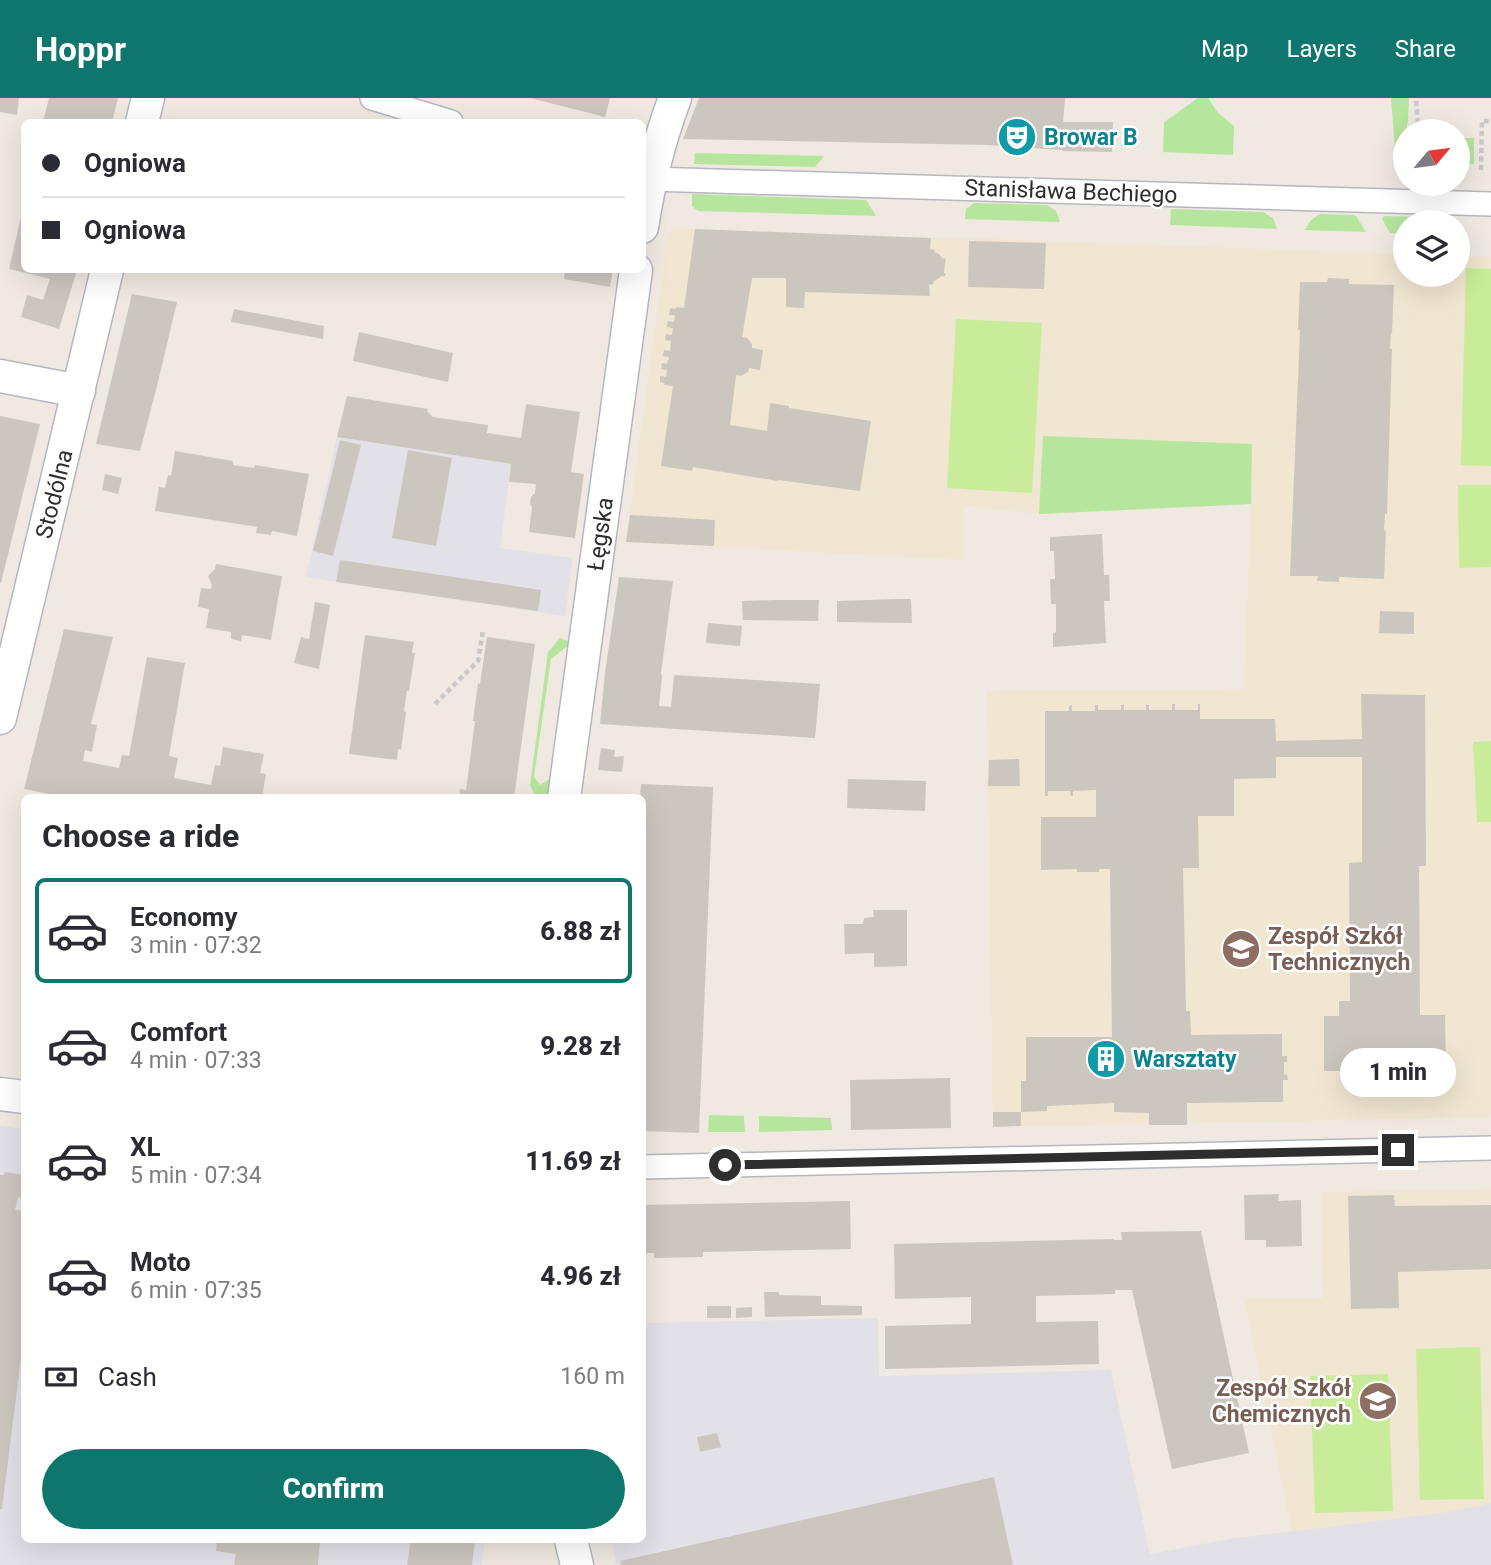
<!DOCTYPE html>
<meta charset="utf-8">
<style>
body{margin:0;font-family:Roboto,sans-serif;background:#f7f7f7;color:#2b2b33;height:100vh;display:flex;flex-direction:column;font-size:26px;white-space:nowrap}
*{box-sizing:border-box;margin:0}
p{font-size:23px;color:#7c7c81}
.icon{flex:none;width:38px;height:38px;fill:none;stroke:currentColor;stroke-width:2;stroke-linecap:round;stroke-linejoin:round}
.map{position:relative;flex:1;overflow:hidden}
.details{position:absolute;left:21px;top:696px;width:625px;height:749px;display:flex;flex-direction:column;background:#fff;border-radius:10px;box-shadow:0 7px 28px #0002}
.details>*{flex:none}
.top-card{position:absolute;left:21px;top:21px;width:625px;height:154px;border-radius:10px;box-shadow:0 7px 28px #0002;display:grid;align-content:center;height:154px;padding:0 21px;background:#fff}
.needle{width:46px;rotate:61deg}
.tools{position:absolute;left:1393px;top:21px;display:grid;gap:14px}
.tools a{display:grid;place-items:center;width:77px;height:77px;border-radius:50%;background:#fff;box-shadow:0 7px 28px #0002;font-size:35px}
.end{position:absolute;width:32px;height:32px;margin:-16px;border:9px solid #2e2e2e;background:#fff;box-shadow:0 0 0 4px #fff}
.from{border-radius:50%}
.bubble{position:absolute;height:49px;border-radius:24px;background:#fff;box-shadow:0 7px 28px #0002;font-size:23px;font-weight:800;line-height:49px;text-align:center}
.top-card b{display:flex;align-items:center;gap:24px;height:66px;font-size:26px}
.top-card b+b{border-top:2px solid #e1e1e2}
.top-card i{width:18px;height:18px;background:#2b2b33}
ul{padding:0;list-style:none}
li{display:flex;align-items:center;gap:21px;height:105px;margin:0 14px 10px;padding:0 7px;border:4px solid transparent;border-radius:10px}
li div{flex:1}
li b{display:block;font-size:26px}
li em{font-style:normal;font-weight:800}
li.selected{border-color:#0f766e}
li>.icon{width:63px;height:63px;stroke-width:1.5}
h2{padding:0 21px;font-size:32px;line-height:84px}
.pay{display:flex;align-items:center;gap:18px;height:77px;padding:0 21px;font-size:26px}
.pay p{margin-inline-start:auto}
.cta{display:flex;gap:14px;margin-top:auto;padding:14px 21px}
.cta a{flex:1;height:80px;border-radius:42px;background:#0f766e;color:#fff;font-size:28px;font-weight:800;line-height:80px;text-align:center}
header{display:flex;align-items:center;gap:42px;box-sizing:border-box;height:98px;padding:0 35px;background:#0f766e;color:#fff}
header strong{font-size:33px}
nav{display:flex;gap:38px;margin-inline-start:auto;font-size:24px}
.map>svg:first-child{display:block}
.industrial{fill:#e3e1e8}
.education{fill:#f0e6d1}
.green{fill:#b6e59e}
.pitch{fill:#c9ec9a}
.building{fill:#cbc7bf}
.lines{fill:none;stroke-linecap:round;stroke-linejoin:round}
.street-casing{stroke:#b4b7c1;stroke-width:26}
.secondary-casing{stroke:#b4b7c1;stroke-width:35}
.path{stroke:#c9c9c9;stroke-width:4.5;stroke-dasharray:5 3.5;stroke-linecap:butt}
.street{stroke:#fff;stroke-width:23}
.secondary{stroke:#fff;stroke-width:32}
.route{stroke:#2e2e2e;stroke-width:9}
.labels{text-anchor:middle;stroke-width:5;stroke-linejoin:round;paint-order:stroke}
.culture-label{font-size:23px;font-weight:bold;fill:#0d838f;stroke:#fff;text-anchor:start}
.street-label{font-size:23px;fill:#2e2e2e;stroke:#fff}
.education-label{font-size:23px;font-weight:bold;fill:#785e54;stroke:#fff;text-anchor:start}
</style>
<header>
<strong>Hoppr</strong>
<nav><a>Map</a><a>Layers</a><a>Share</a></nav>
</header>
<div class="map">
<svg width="1491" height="1467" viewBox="0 0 1491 1467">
<rect width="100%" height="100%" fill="#efe9e1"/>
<!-- industrial -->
<g class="industrial">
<polygon points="337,339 511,366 500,450 573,460 565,518 306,479"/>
<polygon points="0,1028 24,1031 24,1442 485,1442 482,1467 0,1467"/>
<polygon points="878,1220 879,1278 1111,1272 1150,1456 1230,1441 1447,1414 1491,1405 1491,1467 616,1467 612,1442 642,1442 642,1225"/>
</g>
<!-- education -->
<g class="education">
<polygon points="673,130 806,135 807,136 930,140 931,139 1405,156 1405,177 1458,177 1458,158 1491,159 1491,1019 993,1029 987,593 1244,591 1251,406 1039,416 964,408 964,462 626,444 668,135"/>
<polygon points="1491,1091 1491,1405 1447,1414 1292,1433 1244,1200 1323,1200 1321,1094"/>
</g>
<!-- green -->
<g class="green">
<polygon points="1198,0 1208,0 1218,15 1234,28 1233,57 1163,54 1164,24"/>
<polygon points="1391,0 1409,0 1408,22 1401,63 1396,63"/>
<rect x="1458" y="40" width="16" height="26"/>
<polygon points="695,55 824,58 815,69 694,66"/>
<polygon points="692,96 866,102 876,118 698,113 692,108"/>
<polygon points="974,105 1047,107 1056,113 1060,124 965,121 966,111"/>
<polygon points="1171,111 1263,114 1273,120 1277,131 1170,127"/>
<polygon points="1320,116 1353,117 1356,118 1366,134 1305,132 1311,122"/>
<polygon points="1384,118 1430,119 1439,124 1405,124 1405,135 1390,135 1382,121"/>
<polygon points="1043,338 1252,346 1251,406 1039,416"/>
<polygon points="560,540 570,544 569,547 551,561 534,679 540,687 551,680 552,697 548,700 536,700 530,687 548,554"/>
<polygon points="709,1017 744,1018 745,1034 708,1034"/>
<polygon points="759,1018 831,1020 832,1032 759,1034"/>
</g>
<!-- pitch -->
<g class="pitch">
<polygon points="1466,170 1491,171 1491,368 1461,367"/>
<polygon points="956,221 1042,225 1032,395 947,390"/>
<polygon points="1458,387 1491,387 1491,469 1459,470"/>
<polygon points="1491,643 1491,724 1477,724 1473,644"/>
<polygon points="1480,1249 1484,1401 1420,1402 1416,1251"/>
<polygon points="1388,1276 1393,1413 1315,1415 1310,1278"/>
</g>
<!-- building -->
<g class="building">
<polygon points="0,0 19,0 17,17 0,14"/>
<polygon points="49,0 118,0 112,24 43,24"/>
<polygon points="530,0 610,0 605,19"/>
<polygon points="699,0 1065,0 1063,24 1113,24 1112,54 1062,53 1062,52 987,47 683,41"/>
<polygon points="23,110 24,172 77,172 59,231 21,219 27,197 43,202 50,181 9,171"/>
<polygon points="695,131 931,140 930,151 935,152 934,154 939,156 943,161 945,160 946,163 945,164 944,175 946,176 944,179 942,178 933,184 934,186 929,187 930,198 805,194 804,210 786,209 786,180 752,180 742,239 747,240 752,246 752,250 763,252 760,272 749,270 748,274 741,278 736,277 730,327 767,333 770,305 789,308 789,310 871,323 860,393 778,382 778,383 693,369 692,373 661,368 673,288 664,287 665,285 660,284 660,278 666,279 667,272 661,271 662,265 667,266 669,259 663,258 664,252 670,253 671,243 665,242 666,236 672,237 673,230 667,229 668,223 674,224 675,217 669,217 670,210 676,211 676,209 684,210"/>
<polygon points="969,143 1046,145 1044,191 968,189"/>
<polygon points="565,172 613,172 610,189 564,181"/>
<polygon points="1328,180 1349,181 1349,186 1394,187 1392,235 1391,235 1390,251 1392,251 1387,416 1385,416 1384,432 1386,433 1384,481 1339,479 1339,484 1317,483 1318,478 1290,478 1300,232 1298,232 1300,184 1327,184"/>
<polygon points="132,196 177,204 157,288 140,353 96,346"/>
<polygon points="234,211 324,228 323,241 231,224"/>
<polygon points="359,234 453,255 448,284 353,263"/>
<polygon points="347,298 428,311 427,313 433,319 488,327 487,335 521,340 526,306 580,314 571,374 584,376 575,440 529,434 532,409 530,405 531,399 535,395 536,386 509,384 511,366 337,339"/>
<polygon points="0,318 40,326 1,485 0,485"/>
<polygon points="340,342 361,347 333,458 313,453"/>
<polygon points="408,352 452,360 436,448 392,440"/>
<polygon points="175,353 233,363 233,367 254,370 255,367 309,376 297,438 272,433 271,437 256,435 257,429 155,413 159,389 165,390 168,377 171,378"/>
<polygon points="105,376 122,380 118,396 102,392"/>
<polygon points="630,417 715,422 714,448 626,444"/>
<polygon points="1102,436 1104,477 1109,477 1110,503 1104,503 1106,545 1053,549 1053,535 1056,534 1056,506 1051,506 1050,481 1055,481 1054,453 1050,453 1050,439"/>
<polygon points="340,462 541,492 538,513 336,484"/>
<polygon points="216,466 282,478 271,542 242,537 241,543 231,541 231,534 206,530 209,511 198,509 201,490 211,491 212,487 208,478 215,471"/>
<polygon points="619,479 673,483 661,576 662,578 659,608 671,609 674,577 820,586 815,640 600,626 605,575"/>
<polygon points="897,501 911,501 912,525 837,524 837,503"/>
<polygon points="775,502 819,502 818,523 743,522 742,503"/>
<polygon points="315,504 330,507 319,571 294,565 301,539 309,541"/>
<polygon points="1380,513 1414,514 1414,536 1379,535"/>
<polygon points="708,525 742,528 740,548 706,545"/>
<polygon points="64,531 113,539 91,626 97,627 92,654 85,652 83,663 119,670 122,657 129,658 147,559 185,565 169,658 178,660 174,680 211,687 215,667 220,668 223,649 264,656 260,675 266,676 262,700 84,700 65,697 64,699 24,691"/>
<polygon points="365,537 414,544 412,555 415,555 409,593 407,593 404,613 406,614 401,652 398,651 397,662 349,656"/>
<polygon points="487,539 535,546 514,700 504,698 504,700 459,700 460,691 466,692 475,623 473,623 475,608 478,585 480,586"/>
<polygon points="1361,596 1425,597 1426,768 1419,768 1420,917 1445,917 1446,973 1409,973 1409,975 1404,975 1404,971 1394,971 1394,976 1390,976 1390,971 1380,971 1380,975 1376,976 1377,971 1366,971 1367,975 1361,976 1361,973 1324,973 1324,918 1339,918 1339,903 1350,903 1349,765 1362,764 1362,659 1276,659 1276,680 1234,681 1234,718 1198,718 1199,770 1183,770 1186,913 1190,913 1191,937 1282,936 1282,958 1287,958 1287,964 1284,964 1284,977 1287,976 1288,982 1283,982 1283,1004 1187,1005 1187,1027 1149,1027 1149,1015 1114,1014 1114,1005 1047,1008 1047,1013 1021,1014 1021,1028 993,1029 993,1014 1021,1014 1021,983 1026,983 1026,939 1112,939 1110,771 1099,771 1099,774 1077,774 1077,771 1041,772 1041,719 1096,719 1096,692 1073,693 1073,698 1071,698 1070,693 1048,693 1048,698 1045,698 1045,613 1069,613 1069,608 1072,607 1072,613 1095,613 1095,607 1098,607 1098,612 1121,612 1121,607 1124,607 1124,612 1146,612 1146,607 1149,607 1149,612 1172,612 1172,606 1175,606 1175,612 1198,612 1198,606 1200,606 1200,621 1275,621 1276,643 1362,641"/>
<polygon points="601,650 615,652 614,659 624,658 622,674 598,672"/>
<polygon points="1019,661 1020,688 988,688 989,662"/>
<polygon points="848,681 926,683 925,713 847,710"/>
<polygon points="641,686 713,689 713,691 699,1035 642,1033 642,700 640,700"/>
<polygon points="873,812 907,812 907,868 874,869 874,855 845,856 844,826 863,826 864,820 874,819"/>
<polygon points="950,980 951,1030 851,1032 850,982"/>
<polygon points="5,1074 24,1077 24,1100 18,1099 15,1112 24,1113 24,1236 2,1411 0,1411 0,1077 4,1077"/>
<polygon points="1279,1096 1278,1103 1301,1102 1302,1148 1266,1149 1266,1142 1245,1142 1244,1097"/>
<polygon points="1394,1097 1395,1108 1491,1107 1491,1171 1398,1174 1399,1210 1351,1211 1348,1098"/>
<polygon points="850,1103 851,1151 703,1154 703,1159 654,1160 654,1155 642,1155 642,1107"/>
<polygon points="1201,1133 1249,1355 1172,1371 1132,1192 1115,1192 1115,1196 1036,1198 1036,1224 1098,1223 1099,1266 885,1271 885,1228 971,1226 971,1199 895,1201 894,1146 1113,1141 1114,1142 1122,1142 1121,1134"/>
<polygon points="764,1194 779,1194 779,1197 821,1198 821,1207 862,1208 862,1217 765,1219"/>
<rect x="707" y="1208" width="24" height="12"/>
<polygon points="752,1209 752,1219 736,1220 736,1210"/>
<polygon points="717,1335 721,1349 700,1354 697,1339"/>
<polygon points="994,1379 1013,1467 621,1467 620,1463"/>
<polygon points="217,1442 320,1442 318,1467 234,1467 236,1456 216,1453"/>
<polygon points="411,1442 475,1442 472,1467 407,1467"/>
</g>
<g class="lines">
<!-- street casing -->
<g class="street-casing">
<g id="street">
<polyline points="372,0 451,24"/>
<polyline points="642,79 650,81 1491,106"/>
<polyline points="642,1069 1491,1050"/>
</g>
</g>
<!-- secondary casing -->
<g class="secondary-casing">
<g id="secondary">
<polyline points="142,24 148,0"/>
<path d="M642 129C649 84 659 42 675 0"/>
<polyline points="0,278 79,293"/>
<polyline points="0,620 107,172"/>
<polyline points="564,700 636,172"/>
<polyline points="0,996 24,999"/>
<polyline points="571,1442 577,1467"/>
</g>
</g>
<!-- path -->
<g class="path">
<polyline points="1416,33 1418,29 1416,0"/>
<polyline points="1481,72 1482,23 1491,23"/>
<polyline points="435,606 478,563 483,532"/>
</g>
<!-- street -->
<use href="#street" class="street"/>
<!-- secondary -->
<use href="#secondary" class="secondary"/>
</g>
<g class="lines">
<!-- route -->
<polyline class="route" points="725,1067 1398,1052"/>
</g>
<!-- icons -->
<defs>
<g id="theatre-disc" transform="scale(2.0125)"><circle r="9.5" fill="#0f9aa8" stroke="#fff"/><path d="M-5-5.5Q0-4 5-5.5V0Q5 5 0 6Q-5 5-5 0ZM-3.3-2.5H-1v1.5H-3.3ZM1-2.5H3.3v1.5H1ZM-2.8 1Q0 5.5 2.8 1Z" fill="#fff"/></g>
<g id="school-disc" transform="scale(2.0125)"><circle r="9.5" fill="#8d6e63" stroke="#fff"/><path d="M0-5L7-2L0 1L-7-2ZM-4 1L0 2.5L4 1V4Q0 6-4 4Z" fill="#fff"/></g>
<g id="building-disc" transform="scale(2.0125)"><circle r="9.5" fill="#0f9aa8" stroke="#fff"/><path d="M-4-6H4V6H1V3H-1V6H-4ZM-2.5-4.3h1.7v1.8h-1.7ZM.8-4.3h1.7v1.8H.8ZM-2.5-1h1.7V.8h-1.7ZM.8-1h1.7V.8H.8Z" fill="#fff"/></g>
</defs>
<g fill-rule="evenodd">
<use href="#theatre-disc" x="1017" y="39"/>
<use href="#school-disc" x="1241" y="851"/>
<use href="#building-disc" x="1106" y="961"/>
<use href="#school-disc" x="1378" y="1303"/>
</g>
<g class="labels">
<!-- culture labels -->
<g class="culture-label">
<text x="1044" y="47">Browar B</text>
<text x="1133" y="969">Warsztaty</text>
</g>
<!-- street labels -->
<g class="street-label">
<text transform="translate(1071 93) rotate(2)" y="8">Stanisława Bechiego</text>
<text transform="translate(54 396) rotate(-76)" y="8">Stodólna</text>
<text transform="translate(600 436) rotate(-82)" y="8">Łęgska</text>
</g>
<!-- education labels -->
<g class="education-label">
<text x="1268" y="846">Zespół Szkół<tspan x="1268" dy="26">Technicznych</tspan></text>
<text x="1351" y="1298" text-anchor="end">Zespół Szkół<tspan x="1351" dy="26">Chemicznych</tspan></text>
</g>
</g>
</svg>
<div class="tools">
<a><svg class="needle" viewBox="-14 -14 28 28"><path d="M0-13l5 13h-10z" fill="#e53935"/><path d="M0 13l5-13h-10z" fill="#7c7c81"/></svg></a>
<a><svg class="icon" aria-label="layers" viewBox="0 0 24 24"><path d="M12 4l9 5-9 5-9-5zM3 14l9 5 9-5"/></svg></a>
</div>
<i class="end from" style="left:725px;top:1067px"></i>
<i class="end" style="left:1398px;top:1052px"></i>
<div class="bubble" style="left:1340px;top:950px;width:116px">1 min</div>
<div class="top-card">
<b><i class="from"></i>Ogniowa</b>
<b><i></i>Ogniowa</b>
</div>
<section class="details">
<h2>Choose a ride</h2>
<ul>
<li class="selected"><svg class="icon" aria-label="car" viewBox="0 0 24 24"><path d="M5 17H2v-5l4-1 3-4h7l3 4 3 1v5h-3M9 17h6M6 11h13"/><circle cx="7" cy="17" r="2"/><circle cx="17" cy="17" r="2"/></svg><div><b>Economy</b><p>3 min · 07:32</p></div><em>6.88 zł</em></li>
<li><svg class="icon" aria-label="car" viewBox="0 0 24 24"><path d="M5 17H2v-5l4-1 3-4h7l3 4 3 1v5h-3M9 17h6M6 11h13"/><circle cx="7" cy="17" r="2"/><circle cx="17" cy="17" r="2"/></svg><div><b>Comfort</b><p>4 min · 07:33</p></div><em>9.28 zł</em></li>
<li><svg class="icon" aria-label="car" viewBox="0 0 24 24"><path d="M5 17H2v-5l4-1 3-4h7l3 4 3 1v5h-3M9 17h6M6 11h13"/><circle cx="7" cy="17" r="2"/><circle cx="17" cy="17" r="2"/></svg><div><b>XL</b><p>5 min · 07:34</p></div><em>11.69 zł</em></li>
<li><svg class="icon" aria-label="car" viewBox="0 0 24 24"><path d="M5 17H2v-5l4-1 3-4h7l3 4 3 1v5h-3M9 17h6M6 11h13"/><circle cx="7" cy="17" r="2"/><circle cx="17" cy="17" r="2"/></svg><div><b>Moto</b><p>6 min · 07:35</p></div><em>4.96 zł</em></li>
</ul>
<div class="pay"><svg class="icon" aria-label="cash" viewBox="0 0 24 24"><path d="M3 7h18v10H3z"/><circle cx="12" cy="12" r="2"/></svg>Cash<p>160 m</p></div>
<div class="cta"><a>Confirm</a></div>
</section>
</div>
